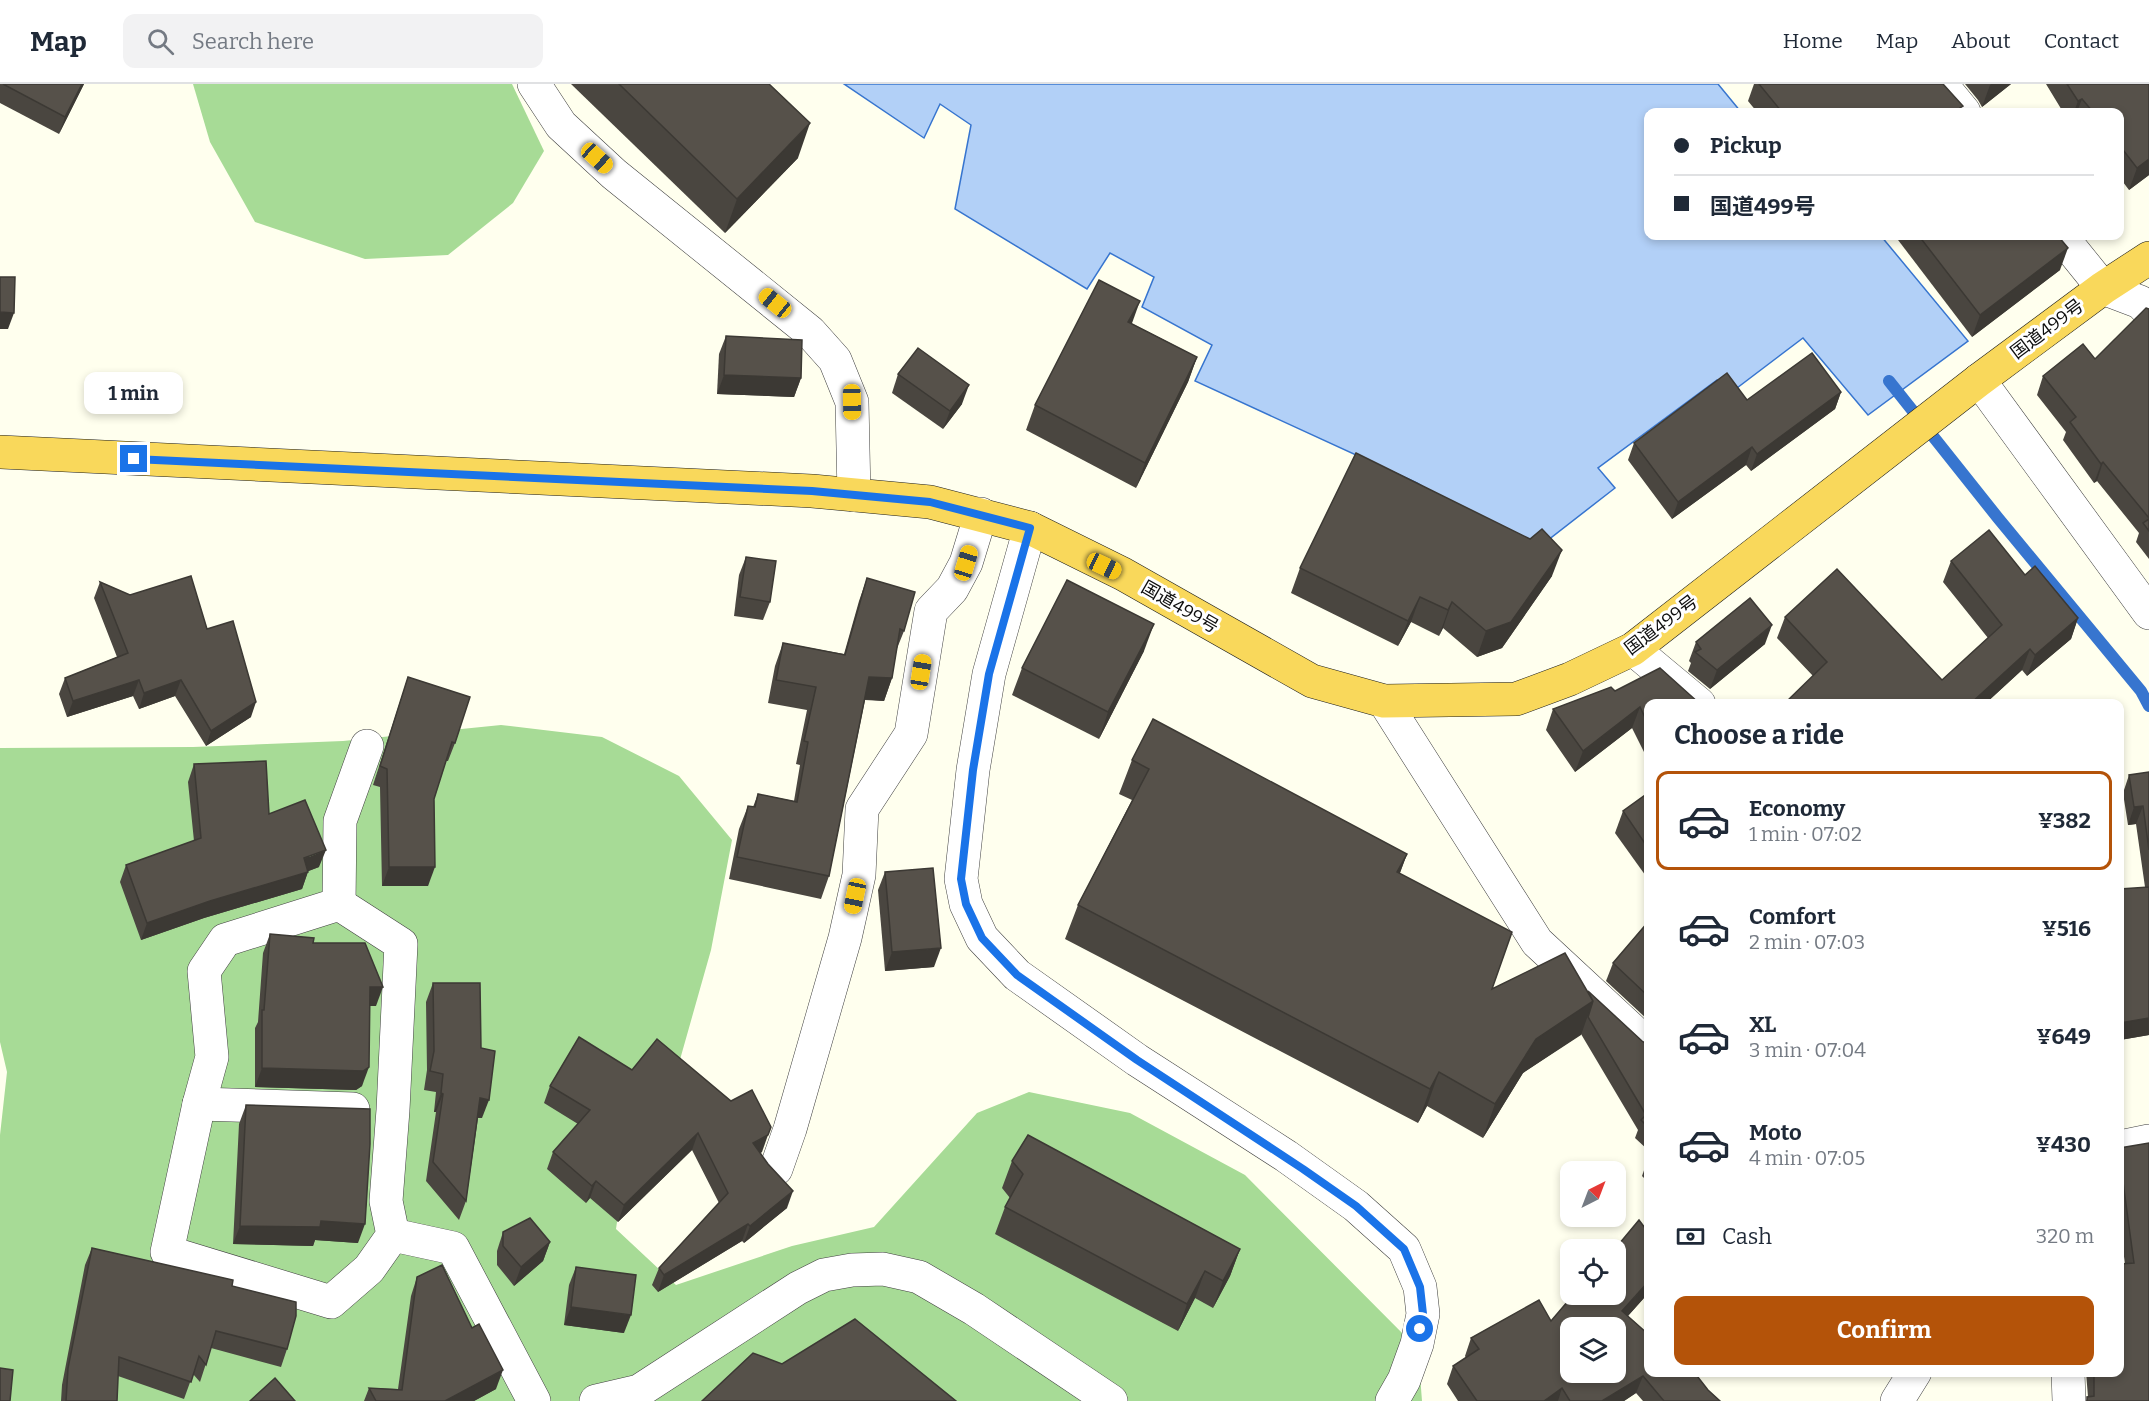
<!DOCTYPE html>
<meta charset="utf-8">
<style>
body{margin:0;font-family:Bitter,"Noto Sans JP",serif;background:#f2f2f3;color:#1f2937;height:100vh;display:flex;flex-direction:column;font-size:22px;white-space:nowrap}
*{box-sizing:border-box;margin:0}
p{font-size:20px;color:#747a83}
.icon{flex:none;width:33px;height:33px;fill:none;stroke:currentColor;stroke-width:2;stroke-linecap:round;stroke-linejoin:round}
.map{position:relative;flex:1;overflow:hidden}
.sheet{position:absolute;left:1644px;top:615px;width:480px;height:678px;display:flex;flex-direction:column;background:#fff;border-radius:12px;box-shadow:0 3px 9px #0003}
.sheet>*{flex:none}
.guide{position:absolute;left:1644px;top:24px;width:480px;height:132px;border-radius:12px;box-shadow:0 3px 9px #0003;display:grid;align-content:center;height:132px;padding:0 30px;background:#fff}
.needle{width:39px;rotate:42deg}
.tools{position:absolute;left:1560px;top:1077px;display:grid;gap:12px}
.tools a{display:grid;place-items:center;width:66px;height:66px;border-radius:12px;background:#fff;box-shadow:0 3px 9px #0003;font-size:30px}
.end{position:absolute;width:27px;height:27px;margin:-14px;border:8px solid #1a73e8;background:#fff;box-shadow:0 0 0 3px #fff}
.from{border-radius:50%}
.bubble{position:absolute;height:42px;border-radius:12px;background:#fff;box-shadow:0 3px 9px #0003;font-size:20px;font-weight:700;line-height:42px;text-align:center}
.car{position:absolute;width:18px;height:36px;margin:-18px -9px;border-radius:8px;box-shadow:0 0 4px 2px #0007;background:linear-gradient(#f5c518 24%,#345 0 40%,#f5c518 0 76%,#345 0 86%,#f5c518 0)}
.guide b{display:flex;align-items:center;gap:21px;height:57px;font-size:22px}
.guide b+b{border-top:2px solid #e0e1e3}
.guide i{width:15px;height:15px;background:#1f2937}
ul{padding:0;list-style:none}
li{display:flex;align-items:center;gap:18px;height:99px;margin:0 12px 9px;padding:0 18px;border:3px solid transparent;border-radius:12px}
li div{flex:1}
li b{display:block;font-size:22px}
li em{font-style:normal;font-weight:700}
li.selected{border-color:#b45309}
li>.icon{width:54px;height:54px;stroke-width:1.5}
h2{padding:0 30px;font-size:27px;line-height:72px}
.pay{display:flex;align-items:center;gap:15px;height:66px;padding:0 30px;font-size:22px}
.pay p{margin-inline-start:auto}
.action{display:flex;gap:12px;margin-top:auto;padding:12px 30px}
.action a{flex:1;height:69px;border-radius:12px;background:#b45309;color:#fff;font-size:24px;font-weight:700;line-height:69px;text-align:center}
header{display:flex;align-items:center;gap:36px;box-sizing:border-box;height:84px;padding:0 30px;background:#fff;border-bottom:2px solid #e0e1e3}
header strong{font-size:28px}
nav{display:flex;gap:33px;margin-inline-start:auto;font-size:21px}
.search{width:420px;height:54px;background:#f2f2f3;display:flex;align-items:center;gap:15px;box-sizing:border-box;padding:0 21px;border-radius:12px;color:#747a83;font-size:22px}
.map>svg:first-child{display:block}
.forest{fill:#a7db96}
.water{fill:#b2d0f7;stroke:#3775cf;stroke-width:1.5}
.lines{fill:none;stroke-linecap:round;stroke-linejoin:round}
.stream{stroke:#3775cf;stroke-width:12}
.minor-casing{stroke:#404040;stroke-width:34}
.trunk-casing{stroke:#1e1e1e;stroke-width:34}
.minor{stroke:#fff;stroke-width:33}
.trunk{stroke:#f9d85b;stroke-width:33}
.wall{fill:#4a4640}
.shaded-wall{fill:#3c3934}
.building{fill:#56514a;stroke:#3c3934;stroke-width:1.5;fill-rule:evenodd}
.route{stroke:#1a73e8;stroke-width:8}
.labels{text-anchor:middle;stroke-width:6;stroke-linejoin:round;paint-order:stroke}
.street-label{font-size:18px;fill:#0d0d0d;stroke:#fff}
</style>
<header>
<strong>Map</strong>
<div class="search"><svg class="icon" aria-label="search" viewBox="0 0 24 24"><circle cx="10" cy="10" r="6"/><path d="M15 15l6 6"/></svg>Search here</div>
<nav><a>Home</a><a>Map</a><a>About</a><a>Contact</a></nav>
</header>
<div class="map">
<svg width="2149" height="1317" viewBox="0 0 2149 1317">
<rect width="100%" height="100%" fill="#ffe"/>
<!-- forest -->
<g class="forest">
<polygon points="193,0 512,0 544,67 513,119 448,171 365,175 255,138 210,58"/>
<polygon points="501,641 602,653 679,692 732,756 711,866 668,1018 622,1103 616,1145 676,1201 792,1162 874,1143 977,1029 1029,1008 1130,1029 1245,1091 1418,1265 1422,1317 0,1317 0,1051 7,988 0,958 0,664 193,663 343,657"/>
</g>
<!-- water -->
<polygon class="water" points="844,0 1718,0 1741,28 1648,28 1648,152 1881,152 1968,257 1868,331 1803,254 1729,310 1717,296 1598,384 1615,404 1530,470 1417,399 1195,297 1212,261 1142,223 1154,193 1110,169 1087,205 955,125 971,41 940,20 924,54"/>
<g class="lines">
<!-- stream -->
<polyline class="stream" points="1889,297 1998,434 2141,607 2149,622"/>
<!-- minor casing -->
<g class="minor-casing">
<g id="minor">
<polyline points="534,0 561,41 614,90 810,248 835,276 852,318 854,411"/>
<polyline points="1941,0 1964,28"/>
<polyline points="2061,152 2103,204 2140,218 2149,227"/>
<polyline points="1979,296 2149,529"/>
<polyline points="1030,444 989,590 973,686 961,795 966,820 982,854 1017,891 1137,976 1286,1072 1356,1122 1404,1165 1420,1203 1423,1230 1417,1260 1404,1296 1392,1317"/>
<polyline points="1633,565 1699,620"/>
<polyline points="1384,617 1537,858 1648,961"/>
<polygon points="339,820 401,860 393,1026 386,1117 393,1151 369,1185 331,1218 167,1168 199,1020 212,973 204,887 225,856"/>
<polyline points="339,820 340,737 367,662"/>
<polyline points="199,1020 353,1025"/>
<polyline points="2120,1063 2149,1057"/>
<polyline points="776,1085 790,1045 845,854 859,791 862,725 911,650 931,527 952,505 966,479 981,430"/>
<polyline points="393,1151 453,1164 534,1317"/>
<polyline points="2068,1288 2069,1317"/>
<polyline points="596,1317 639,1307 798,1204 824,1191 852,1186 883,1185 919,1193 974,1225 1111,1317"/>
<polyline points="1897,1317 1915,1288"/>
</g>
</g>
<!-- trunk casing -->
<g class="trunk-casing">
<polyline id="trunk" points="0,368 812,407 930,418 1030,444 1123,490 1312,597 1384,617 1516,615 1570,595 1633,565 1979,296 2103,204 2149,174"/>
</g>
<!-- minor -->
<use href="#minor" class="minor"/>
<!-- trunk -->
<use href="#trunk" class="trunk"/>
</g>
<!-- wall -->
<g class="wall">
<polygon points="0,0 84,0 59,50 0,19"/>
<polygon points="571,0 769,0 798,74 725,149"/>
<polygon points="1754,0 1943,0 1963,28 1757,28 1748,17"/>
<polygon points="1965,0 2011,0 1982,23 1978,16"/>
<polygon points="2046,0 2149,0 2149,91 2129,106 2120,94 2120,28 2063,28"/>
<polygon points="1895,152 2058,152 2060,186 1972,253"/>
<polygon points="2149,225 2149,475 2136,458 2139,449 2097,397 2094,399 2063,356 2066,348 2037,311 2043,292 2095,275"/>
<polygon points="1131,239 1197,273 1188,298 1136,404 1026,346 1035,321"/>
<polygon points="726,252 801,294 794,313 717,310 719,270"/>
<polygon points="898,290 962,320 943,345 892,309"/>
<polygon points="1841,308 1835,325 1751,387 1746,381 1672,435 1628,376 1634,359"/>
<polygon points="746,473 770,518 763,536 734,532 739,491"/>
<polygon points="1951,477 2025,491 2078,534 2071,555 2027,592 2022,586 1985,620 1813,592 1777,554 1785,533 1942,596 1988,554 1943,498"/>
<polygon points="1300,484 1552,492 1502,564 1477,573 1443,544 1439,552 1411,538 1398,562 1291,509"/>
<polygon points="867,494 904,547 896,567 892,594 884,617 865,616 829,792 821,815 729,795 739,745 748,722 753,723 758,710 794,717 800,681 796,680 807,626 768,619 775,582 783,559 844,570 859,517"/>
<polygon points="100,498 207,545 251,633 206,662 175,612 139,625 133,612 67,633 59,610 65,594 117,573 94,514"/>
<polygon points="1696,558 1765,560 1710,605 1688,587 1691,579 1689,577"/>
<polygon points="1144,567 1099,655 1012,611 1022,584"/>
<polygon points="408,593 455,659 448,677 446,677 434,715 428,802 382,802 380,703 373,701"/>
<polygon points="1615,607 1648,620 1648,676 1632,644 1575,688 1546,646 1553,625"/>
<polygon points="1132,676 1407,770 1400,789 1492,905 1588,908 1642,957 1648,961 1648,1066 1635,1054 1638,1046 1581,950 1523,989 1483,1054 1427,1022 1418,1039 1065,855 1078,821 1132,716 1119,710"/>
<polygon points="194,680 269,730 319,783 308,787 302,805 204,834 141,856 120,798 126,781 194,757 188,698"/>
<polygon points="2149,688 2149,951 2120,956 2145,803 2136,740 2128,741 2123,709 2129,691"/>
<polygon points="1648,709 1648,795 1615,749 1623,727"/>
<polygon points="885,788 934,883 885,887 878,806"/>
<polygon points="1648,838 1648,936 1606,897 1613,879"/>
<polygon points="270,850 313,859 376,922 370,922 362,1002 356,1006 255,1003 255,944 258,938 263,869"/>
<polygon points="433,899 482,1034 478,1034 466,1117 459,1136 426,1097 436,1028 434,1028 436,1008 424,1006 427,986 426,918"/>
<polygon points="550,1002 762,1068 760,1069 787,1124 744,1159 742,1157 658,1208 652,1201 659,1184 719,1119 692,1066 618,1138 590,1114 586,1119 547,1085 553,1068 578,1040 544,1019"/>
<polygon points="246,1021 358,1159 315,1156 313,1162 233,1160 239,1040"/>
<polygon points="2149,1059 2149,1317 2086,1317 2088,1313 2086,1288 2120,1288 2125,1180 2120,1143 2120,1064"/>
<polygon points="1648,1075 1648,1098 1642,1092"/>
<polygon points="1012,1077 1240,1165 1230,1192 1213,1224 1195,1214 1178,1247 995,1150 1005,1123 1010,1114 1002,1104"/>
<polygon points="503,1148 550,1158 543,1177 514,1202 497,1181 497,1167"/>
<polygon points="92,1164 232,1202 287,1265 281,1283 211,1264 200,1298 193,1290 184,1315 118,1292 117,1317 61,1317 62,1301 85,1181"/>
<polygon points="576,1183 624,1249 564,1241 569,1201"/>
<polygon points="417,1193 496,1305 474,1317 364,1317 369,1304 398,1305 411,1212"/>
<polygon points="1644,1214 1628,1232 1720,1317 1643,1317 1636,1309 1624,1317 1458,1317 1447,1300 1453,1282 1466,1274 1465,1272 1471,1254 1551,1237"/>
</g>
<!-- shaded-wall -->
<g class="shaded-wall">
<polygon points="82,0 84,0 59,50 65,33"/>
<polygon points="1991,0 2011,0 1982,23 1990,1"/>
<polygon points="2082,15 2077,28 2074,28 2078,17"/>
<polygon points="810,39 798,74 725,149 737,115"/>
<polygon points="2149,75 2149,91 2129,106 2137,84"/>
<polygon points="2068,164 2060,186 1972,253 1980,231"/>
<polygon points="1140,217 1131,242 1128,238"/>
<polygon points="0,228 14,229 8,245 0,245"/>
<polygon points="1197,273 1188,298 1136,404 1145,379"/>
<polygon points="724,291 801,294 794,313 717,310"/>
<polygon points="969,301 962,320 943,345 950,327"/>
<polygon points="1841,308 1835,325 1751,387 1757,370"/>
<polygon points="1752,363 1746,381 1672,435 1678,418"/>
<polygon points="2103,378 2097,397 2094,399 2101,380"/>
<polygon points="1562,466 1552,492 1502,564 1477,573 1486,547"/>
<polygon points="1420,513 1411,538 1398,562 1408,537"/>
<polygon points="1452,518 1443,544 1439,552 1448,526"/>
<polygon points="2078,534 2071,555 2027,592 2035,571"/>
<polygon points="1154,540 1144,567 1099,655 1108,628"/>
<polygon points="1772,541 1765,560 1710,605 1717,586"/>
<polygon points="2030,565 2022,586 1985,620 1970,620"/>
<polygon points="869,593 892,594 884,617 861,615"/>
<polygon points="139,596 133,612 67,633 73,617"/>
<polygon points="181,596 175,612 139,625 144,609"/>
<polygon points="256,618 251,633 206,662 211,647"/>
<polygon points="1640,623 1632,644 1575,688 1583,667"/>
<polygon points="2143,722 2136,740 2128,741 2134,723"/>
<polygon points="326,766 319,783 301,790 308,788 302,805 204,834 141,856 147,839"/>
<polygon points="1407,770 1394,804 1397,788"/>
<polygon points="389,783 435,783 428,802 382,802"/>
<polygon points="941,864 934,883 885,887 892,868"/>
<polygon points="370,903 383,903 376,922 363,922"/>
<polygon points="1593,917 1581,951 1523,989 1483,1054 1495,1020 1536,955"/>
<polygon points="2149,934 2149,951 2120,956 2120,939"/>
<polygon points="369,983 362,1002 356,1006 255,1003 262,984"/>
<polygon points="1439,988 1427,1022 1418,1039 1430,1005"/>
<polygon points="441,1009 443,1010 436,1028 434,1028"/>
<polygon points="480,1014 489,1016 482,1034 474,1033"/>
<polygon points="698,1049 692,1066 618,1138 624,1121"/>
<polygon points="768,1051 762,1068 747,1076 753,1059"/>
<polygon points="596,1097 590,1114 586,1119 592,1102"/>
<polygon points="793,1107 787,1124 744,1159 750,1142"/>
<polygon points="321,1137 365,1140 358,1159 315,1156 313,1162 233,1160 240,1142"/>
<polygon points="748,1140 742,1157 658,1208 664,1191"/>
<polygon points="550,1158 543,1177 514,1202 521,1183"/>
<polygon points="1240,1165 1230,1192 1213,1224 1223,1197"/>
<polygon points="1205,1187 1195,1214 1178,1247 1187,1220"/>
<polygon points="1648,1198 1648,1210 1644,1214 1616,1245 1622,1227"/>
<polygon points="571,1223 631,1231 624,1249 564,1241"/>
<polygon points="503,1286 496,1305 474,1317 445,1317"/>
<polygon points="1643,1292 1636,1309 1624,1317 1602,1317"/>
<polygon points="1562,1304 1558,1317 1544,1317"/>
</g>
<!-- building -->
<g class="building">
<polygon points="3,0 82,0 65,33"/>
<polygon points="619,0 769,0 810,39 737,115"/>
<polygon points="1759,0 1943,0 1963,22 1960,24 1963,28 1782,28"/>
<polygon points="2067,0 2149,0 2149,75 2137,84 2120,62 2120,28 2093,28 2082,15 2078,17"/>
<polygon points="1919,152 2058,152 2068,164 1980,231"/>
<polygon points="0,193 15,193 14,229 0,228"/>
<polygon points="1099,196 1140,217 1128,238 1197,273 1145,379 1035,321"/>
<polygon points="2146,224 2149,225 2149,434 2103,378 2101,380 2070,338 2076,333 2043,292 2083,260 2095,275"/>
<polygon points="726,252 802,256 801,294 724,291"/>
<polygon points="918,264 969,301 950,327 898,290"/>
<polygon points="1812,269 1841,308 1757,370 1752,363 1678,418 1634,359 1727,289 1747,316"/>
<polygon points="1356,369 1530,455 1542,445 1562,466 1511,538 1486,547 1452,518 1448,526 1420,513 1408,537 1300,484"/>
<polygon points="2149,435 2149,447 2143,439"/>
<polygon points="1989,446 2025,491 2035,482 2078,534 2035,571 2030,565 1970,620 1784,620 1827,578 1785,533 1837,485 1942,596 2002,541 1951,477"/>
<polygon points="746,473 776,477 770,518 740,513"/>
<polygon points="191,492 207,545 233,537 256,618 211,647 181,596 144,609 139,596 73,617 65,594 128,569 100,498 130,511"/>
<polygon points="867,494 915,508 904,547 900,545 892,594 869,593 829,792 737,773 748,722 755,723 758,710 797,718 808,658 804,657 816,603 776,596 783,559 845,571"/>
<polygon points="1067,496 1154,540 1108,628 1022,584"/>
<polygon points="1750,514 1772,541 1717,586 1695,568 1701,565 1696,558"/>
<polygon points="1660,584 1700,620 1648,620 1648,640 1640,623 1583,667 1553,625 1611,603 1615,607"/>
<polygon points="408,593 470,613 455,659 452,658 434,715 435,783 389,783 387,685 380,682"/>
<polygon points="1153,635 1407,770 1397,788 1512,848 1492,905 1565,869 1593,917 1536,955 1495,1020 1439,988 1430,1005 1078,821 1149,685 1132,676"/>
<polygon points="266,677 269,730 305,716 326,766 304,774 308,788 210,817 147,839 126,781 201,754 194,680"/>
<polygon points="2149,688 2149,766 2143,722 2134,723 2129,691"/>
<polygon points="1648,709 1648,764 1623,727"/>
<polygon points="933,784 941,864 892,868 885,788"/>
<polygon points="2149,803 2149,934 2120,939 2120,805"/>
<polygon points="1648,838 1648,912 1613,879"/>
<polygon points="270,850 314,854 313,859 365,859 383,903 370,903 369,983 363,987 262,984 262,926 264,926"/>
<polygon points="433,899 480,899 481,964 495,967 489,1016 480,1014 466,1117 433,1078 443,1010 441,1009 443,990 430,987 434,967"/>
<polygon points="1588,907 1642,957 1648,961 1648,1043 1641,1036 1646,1031 1588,933 1593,917"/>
<polygon points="579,953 632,986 657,955 731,1017 752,1006 771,1043 768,1051 753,1059 768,1080 793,1107 750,1142 748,1140 664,1191 659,1184 728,1109 698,1049 624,1121 596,1097 592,1102 553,1068 590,1026 550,1002"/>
<polygon points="246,1021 370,1025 370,1060 365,1140 321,1137 320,1143 240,1142"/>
<polygon points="1028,1051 1240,1165 1223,1197 1205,1187 1187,1220 1005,1123 1023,1090 1012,1077"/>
<polygon points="2149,1059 2149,1317 2087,1317 2087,1313 2094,1312 2094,1288 2120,1288 2120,1180 2134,1179 2120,1076 2120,1064"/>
<polygon points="530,1134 550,1158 521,1183 503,1162 503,1148"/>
<path d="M1639 1136 1648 1148V1198L1622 1227 1648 1250V1288H1694L1708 1306 1720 1317H1664L1643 1292 1602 1317H1570L1562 1304 1544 1317H1477L1453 1282 1479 1265 1471 1254 1539 1216 1551 1237 1574 1210H1616V1166H1614ZM1570 1244H1616V1288H1570Z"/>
<polygon points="92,1164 233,1196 232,1202 296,1218 296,1232 287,1265 216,1247 206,1281 199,1272 191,1298 119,1273 117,1317 66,1317 68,1284"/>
<polygon points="442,1181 472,1244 479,1240 503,1286 445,1317 376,1317 369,1304 402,1306 417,1193"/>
<polygon points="576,1183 636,1191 631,1231 571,1223"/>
<polygon points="855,1235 956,1317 702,1317 753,1269 782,1280"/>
<polygon points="0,1284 13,1286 10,1317 0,1317"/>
<polygon points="275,1294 295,1317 250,1317"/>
</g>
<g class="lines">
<!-- route -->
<polyline class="route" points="134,375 812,407 930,418 1030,444 989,590 973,686 961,795 966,820 982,854 1017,891 1137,976 1303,1085 1356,1122 1404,1165 1420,1203 1423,1230 1420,1245"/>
</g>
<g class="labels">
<!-- street labels -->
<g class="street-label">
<text transform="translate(2047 245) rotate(-37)" y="6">国道499号</text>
<text transform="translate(1180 523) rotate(30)" y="6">国道499号</text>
<text transform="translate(1661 541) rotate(-37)" y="6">国道499号</text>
</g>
</g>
</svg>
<div class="tools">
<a><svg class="needle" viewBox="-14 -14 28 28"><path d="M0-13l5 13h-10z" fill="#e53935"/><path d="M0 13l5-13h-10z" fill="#747a83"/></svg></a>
<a><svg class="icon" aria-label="locate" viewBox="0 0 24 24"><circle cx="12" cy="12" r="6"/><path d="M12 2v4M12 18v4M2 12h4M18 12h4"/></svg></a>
<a><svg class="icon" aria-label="layers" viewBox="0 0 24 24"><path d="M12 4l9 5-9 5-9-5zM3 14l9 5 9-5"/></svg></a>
</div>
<i class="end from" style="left:1420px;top:1245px"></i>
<i class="end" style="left:134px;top:375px"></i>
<div class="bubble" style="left:84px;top:288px;width:99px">1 min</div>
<i class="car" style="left:597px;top:74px;rotate:132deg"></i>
<i class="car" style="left:775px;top:219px;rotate:309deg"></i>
<i class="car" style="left:852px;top:318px;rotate:179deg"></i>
<i class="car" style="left:966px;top:479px;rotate:17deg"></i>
<i class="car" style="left:1104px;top:482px;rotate:115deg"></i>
<i class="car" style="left:921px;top:588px;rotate:9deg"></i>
<i class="car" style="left:855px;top:812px;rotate:192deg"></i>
<div class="guide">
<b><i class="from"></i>Pickup</b>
<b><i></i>国道499号</b>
</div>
<section class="sheet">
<h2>Choose a ride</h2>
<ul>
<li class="selected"><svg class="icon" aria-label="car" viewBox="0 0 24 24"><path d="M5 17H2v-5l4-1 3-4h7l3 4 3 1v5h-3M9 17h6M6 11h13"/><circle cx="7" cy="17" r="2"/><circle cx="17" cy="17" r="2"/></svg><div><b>Economy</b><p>1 min · 07:02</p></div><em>¥382</em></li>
<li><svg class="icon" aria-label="car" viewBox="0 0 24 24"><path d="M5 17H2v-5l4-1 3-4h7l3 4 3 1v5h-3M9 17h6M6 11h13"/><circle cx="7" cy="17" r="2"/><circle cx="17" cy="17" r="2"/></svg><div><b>Comfort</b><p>2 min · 07:03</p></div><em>¥516</em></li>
<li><svg class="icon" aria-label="car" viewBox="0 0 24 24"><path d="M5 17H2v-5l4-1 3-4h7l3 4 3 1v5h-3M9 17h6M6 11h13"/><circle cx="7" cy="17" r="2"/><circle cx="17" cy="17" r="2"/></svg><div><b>XL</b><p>3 min · 07:04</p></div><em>¥649</em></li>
<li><svg class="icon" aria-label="car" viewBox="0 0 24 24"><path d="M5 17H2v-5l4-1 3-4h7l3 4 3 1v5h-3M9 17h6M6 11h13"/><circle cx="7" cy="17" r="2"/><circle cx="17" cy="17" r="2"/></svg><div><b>Moto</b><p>4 min · 07:05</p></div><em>¥430</em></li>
</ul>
<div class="pay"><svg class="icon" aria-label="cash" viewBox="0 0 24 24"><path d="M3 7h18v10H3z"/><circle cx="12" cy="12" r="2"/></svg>Cash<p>320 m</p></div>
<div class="action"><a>Confirm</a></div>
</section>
</div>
